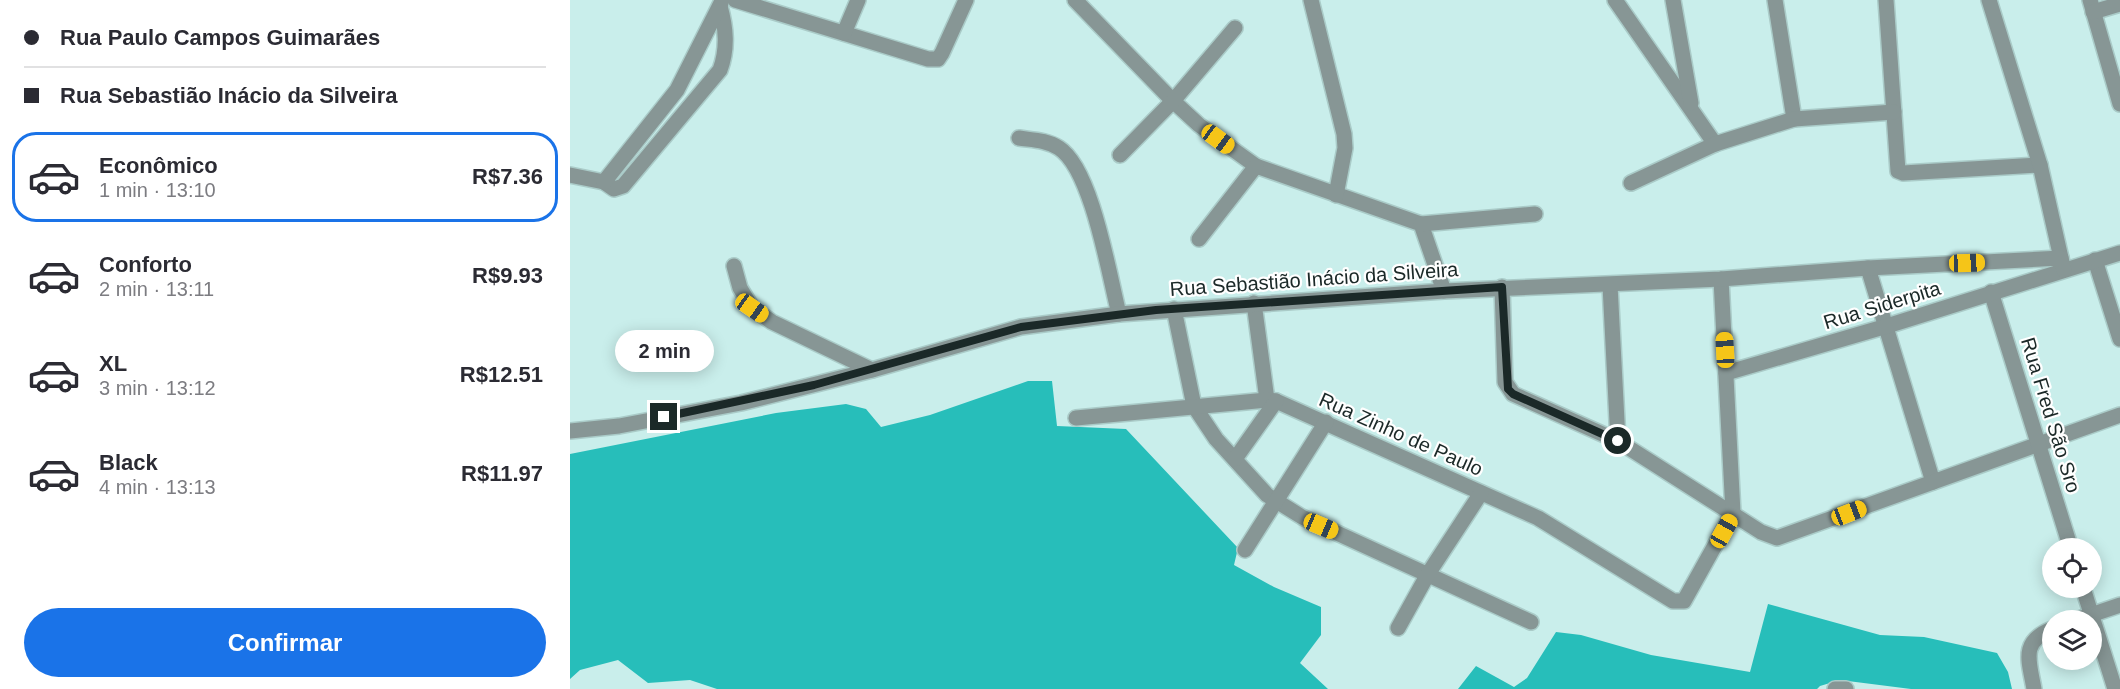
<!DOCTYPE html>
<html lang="pt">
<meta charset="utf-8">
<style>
body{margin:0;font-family:Arial,sans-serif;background:#f2f2f3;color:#2b2b33;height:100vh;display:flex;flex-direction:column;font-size:22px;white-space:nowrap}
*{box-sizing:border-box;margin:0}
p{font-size:20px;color:#7c7c81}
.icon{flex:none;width:33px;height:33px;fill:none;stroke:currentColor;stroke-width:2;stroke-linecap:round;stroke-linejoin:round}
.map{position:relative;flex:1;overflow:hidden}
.details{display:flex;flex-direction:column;background:#fff;width:570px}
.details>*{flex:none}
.guide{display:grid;align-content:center;height:132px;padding:0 24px;background:#fff}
.buttons{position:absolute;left:1472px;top:538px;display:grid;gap:12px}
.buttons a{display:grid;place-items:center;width:60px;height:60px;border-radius:50%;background:#fff;box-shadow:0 3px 15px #0003;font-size:30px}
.end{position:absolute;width:27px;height:27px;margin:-14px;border:8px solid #1b2928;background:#fff;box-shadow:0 0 0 3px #fff}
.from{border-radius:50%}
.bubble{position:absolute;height:42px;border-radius:21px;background:#fff;box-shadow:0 3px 15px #0003;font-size:20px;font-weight:600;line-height:42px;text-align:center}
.car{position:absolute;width:18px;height:36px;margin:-18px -9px;border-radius:8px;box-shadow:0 0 4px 2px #0007;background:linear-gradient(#f5c518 24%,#345 0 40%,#f5c518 0 76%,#345 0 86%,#f5c518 0)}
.guide b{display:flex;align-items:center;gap:21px;height:57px;font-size:22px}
.guide b+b{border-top:2px solid #e1e1e2}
.guide i{width:15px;height:15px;background:#2b2b33}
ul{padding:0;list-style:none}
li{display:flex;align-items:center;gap:18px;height:90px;margin:0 12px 9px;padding:0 12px;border:3px solid transparent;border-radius:24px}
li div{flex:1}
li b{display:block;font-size:22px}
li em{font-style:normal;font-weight:600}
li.current{border-color:#1a73e8}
li>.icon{width:54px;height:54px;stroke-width:1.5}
.button{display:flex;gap:12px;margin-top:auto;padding:12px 24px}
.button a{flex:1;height:69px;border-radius:36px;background:#1a73e8;color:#fff;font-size:24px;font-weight:600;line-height:69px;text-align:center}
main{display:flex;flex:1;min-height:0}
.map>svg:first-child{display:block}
.forest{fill:#27beba}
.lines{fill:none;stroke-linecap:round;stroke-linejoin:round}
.minor-casing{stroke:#aacbc8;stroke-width:18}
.minor{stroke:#879695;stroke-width:15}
.route{stroke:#1b2928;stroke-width:8}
.labels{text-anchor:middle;stroke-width:4.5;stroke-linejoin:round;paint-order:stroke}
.street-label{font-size:20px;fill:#1b2928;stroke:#fff}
</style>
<main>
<section class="details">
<div class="guide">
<b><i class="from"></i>Rua Paulo Campos Guimarães</b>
<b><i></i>Rua Sebastião Inácio da Silveira</b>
</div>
<ul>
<li class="current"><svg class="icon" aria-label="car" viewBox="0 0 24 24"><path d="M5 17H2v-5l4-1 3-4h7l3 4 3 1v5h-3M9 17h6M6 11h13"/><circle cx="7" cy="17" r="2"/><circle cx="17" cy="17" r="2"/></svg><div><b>Econômico</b><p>1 min · 13:10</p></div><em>R$7.36</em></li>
<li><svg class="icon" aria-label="car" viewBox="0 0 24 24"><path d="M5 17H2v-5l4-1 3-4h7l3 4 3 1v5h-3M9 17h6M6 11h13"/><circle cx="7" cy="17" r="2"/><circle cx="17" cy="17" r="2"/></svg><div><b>Conforto</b><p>2 min · 13:11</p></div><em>R$9.93</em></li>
<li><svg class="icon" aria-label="car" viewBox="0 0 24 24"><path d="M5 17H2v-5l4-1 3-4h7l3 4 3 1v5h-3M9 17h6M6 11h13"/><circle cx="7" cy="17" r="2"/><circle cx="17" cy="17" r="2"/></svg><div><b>XL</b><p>3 min · 13:12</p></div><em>R$12.51</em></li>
<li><svg class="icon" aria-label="car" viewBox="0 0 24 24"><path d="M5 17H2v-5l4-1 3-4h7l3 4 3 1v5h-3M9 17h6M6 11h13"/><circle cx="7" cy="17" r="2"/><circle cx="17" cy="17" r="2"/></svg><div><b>Black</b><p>4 min · 13:13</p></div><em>R$11.97</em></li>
</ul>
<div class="button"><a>Confirmar</a></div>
</section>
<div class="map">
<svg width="1550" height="689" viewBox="0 0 1550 689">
<rect width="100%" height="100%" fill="#c9eeeb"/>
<!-- forest -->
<g class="forest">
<polygon points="458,381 482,381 487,426 556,429 668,548 664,565 704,587 751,607 751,635 730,663 758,689 147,689 120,680 78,683 48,660 10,670 0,679 0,454 206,413 276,404 296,409 311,427 360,415"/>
<polygon points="1198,604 1310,635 1354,637 1427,653 1438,672 1442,689 1341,689 1270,680 1250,686 1247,689 888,689 906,666 944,687 957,678 986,632 1011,635 1081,655 1180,672"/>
</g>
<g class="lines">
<!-- minor casing -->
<g class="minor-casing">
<g id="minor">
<polyline points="165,0 358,59 368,59 372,53 396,0"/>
<polyline points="505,0 603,101 629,125 686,166 851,224 874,291"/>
<polyline points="741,0 774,134 775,148 766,195"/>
<polyline points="1045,0 1145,144"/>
<polyline points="1103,0 1121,103"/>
<polyline points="1205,0 1224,119"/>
<polyline points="1316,0 1328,171 1333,173 1470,165"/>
<polyline points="1419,0 1470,165 1491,258"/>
<polyline points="1520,0 1550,104"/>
<polyline points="1523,12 1550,4"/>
<polyline points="274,33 288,0"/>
<path d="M449 138C462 140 477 140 489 148 522 169 539 275 549 314"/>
<polyline points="550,155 603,101 665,28"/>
<path d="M0 175 34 182 44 189 53 186 150 70C158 48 156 28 150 6"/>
<polyline points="34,182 107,90 151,3"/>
<polyline points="1061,183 1145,144 1224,119 1324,112"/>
<polyline points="851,224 965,214"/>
<polyline points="629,239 686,166"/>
<polyline points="1525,260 1550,339"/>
<polyline points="164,266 170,288 182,308 202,322 302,370"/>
<polyline points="1298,268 1363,482"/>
<polyline points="1040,285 1048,441"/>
<polyline points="932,287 935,382 943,394 1048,441 1191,532 1207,538 1550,415"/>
<polyline points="1421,292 1501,549"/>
<polyline points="684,303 697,400"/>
<polyline points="604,309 624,406 646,439 697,495 732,517 961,622"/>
<polyline points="1156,373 1317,326 1550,253"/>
<polyline points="506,418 697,400 706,401 968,518 1103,601 1114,601 1163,513 1151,279"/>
<polyline points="0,431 49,426 171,403 302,370 451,327 549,314 874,291 1151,279 1298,268 1491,258 1494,270"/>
<polyline points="665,459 706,401"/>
<polyline points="675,550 756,422"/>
<polyline points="1513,588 1545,689"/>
<polyline points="1503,621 1550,605"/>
<polyline points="828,628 858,574 911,493"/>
<polyline points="1265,689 1276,689"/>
<path d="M1464 689C1459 660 1450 642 1482 629"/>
</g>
</g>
<!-- minor -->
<use href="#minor" class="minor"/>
</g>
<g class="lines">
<!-- route -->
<polyline class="route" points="94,417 244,385 451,327 586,310 932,287 938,389 943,394 1048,441"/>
</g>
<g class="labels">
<!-- street labels -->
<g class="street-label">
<text transform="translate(744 279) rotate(-4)" y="7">Rua Sebastião Inácio da Silveira</text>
<text transform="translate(1312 305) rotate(-17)" y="7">Rua Siderpita</text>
<text transform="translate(1481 415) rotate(73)" y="7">Rua Fred São Sro</text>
<text transform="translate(831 434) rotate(24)" y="7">Rua Zinho de Paulo</text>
</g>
</g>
</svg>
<div class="buttons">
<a><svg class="icon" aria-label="locate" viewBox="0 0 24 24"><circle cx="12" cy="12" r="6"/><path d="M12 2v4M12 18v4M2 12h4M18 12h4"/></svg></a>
<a><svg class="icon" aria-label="layers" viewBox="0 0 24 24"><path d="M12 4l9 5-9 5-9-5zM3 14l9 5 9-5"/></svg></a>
</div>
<i class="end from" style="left:1048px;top:441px"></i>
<i class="end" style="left:94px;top:417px"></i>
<div class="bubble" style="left:45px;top:330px;width:99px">2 min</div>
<i class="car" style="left:648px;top:139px;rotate:126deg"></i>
<i class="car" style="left:1397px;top:263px;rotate:88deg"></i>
<i class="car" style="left:182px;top:308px;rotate:125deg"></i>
<i class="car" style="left:1155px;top:350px;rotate:357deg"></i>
<i class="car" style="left:1279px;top:513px;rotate:69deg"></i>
<i class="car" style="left:751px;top:526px;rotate:113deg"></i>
<i class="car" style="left:1154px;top:531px;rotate:29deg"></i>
</div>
</main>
